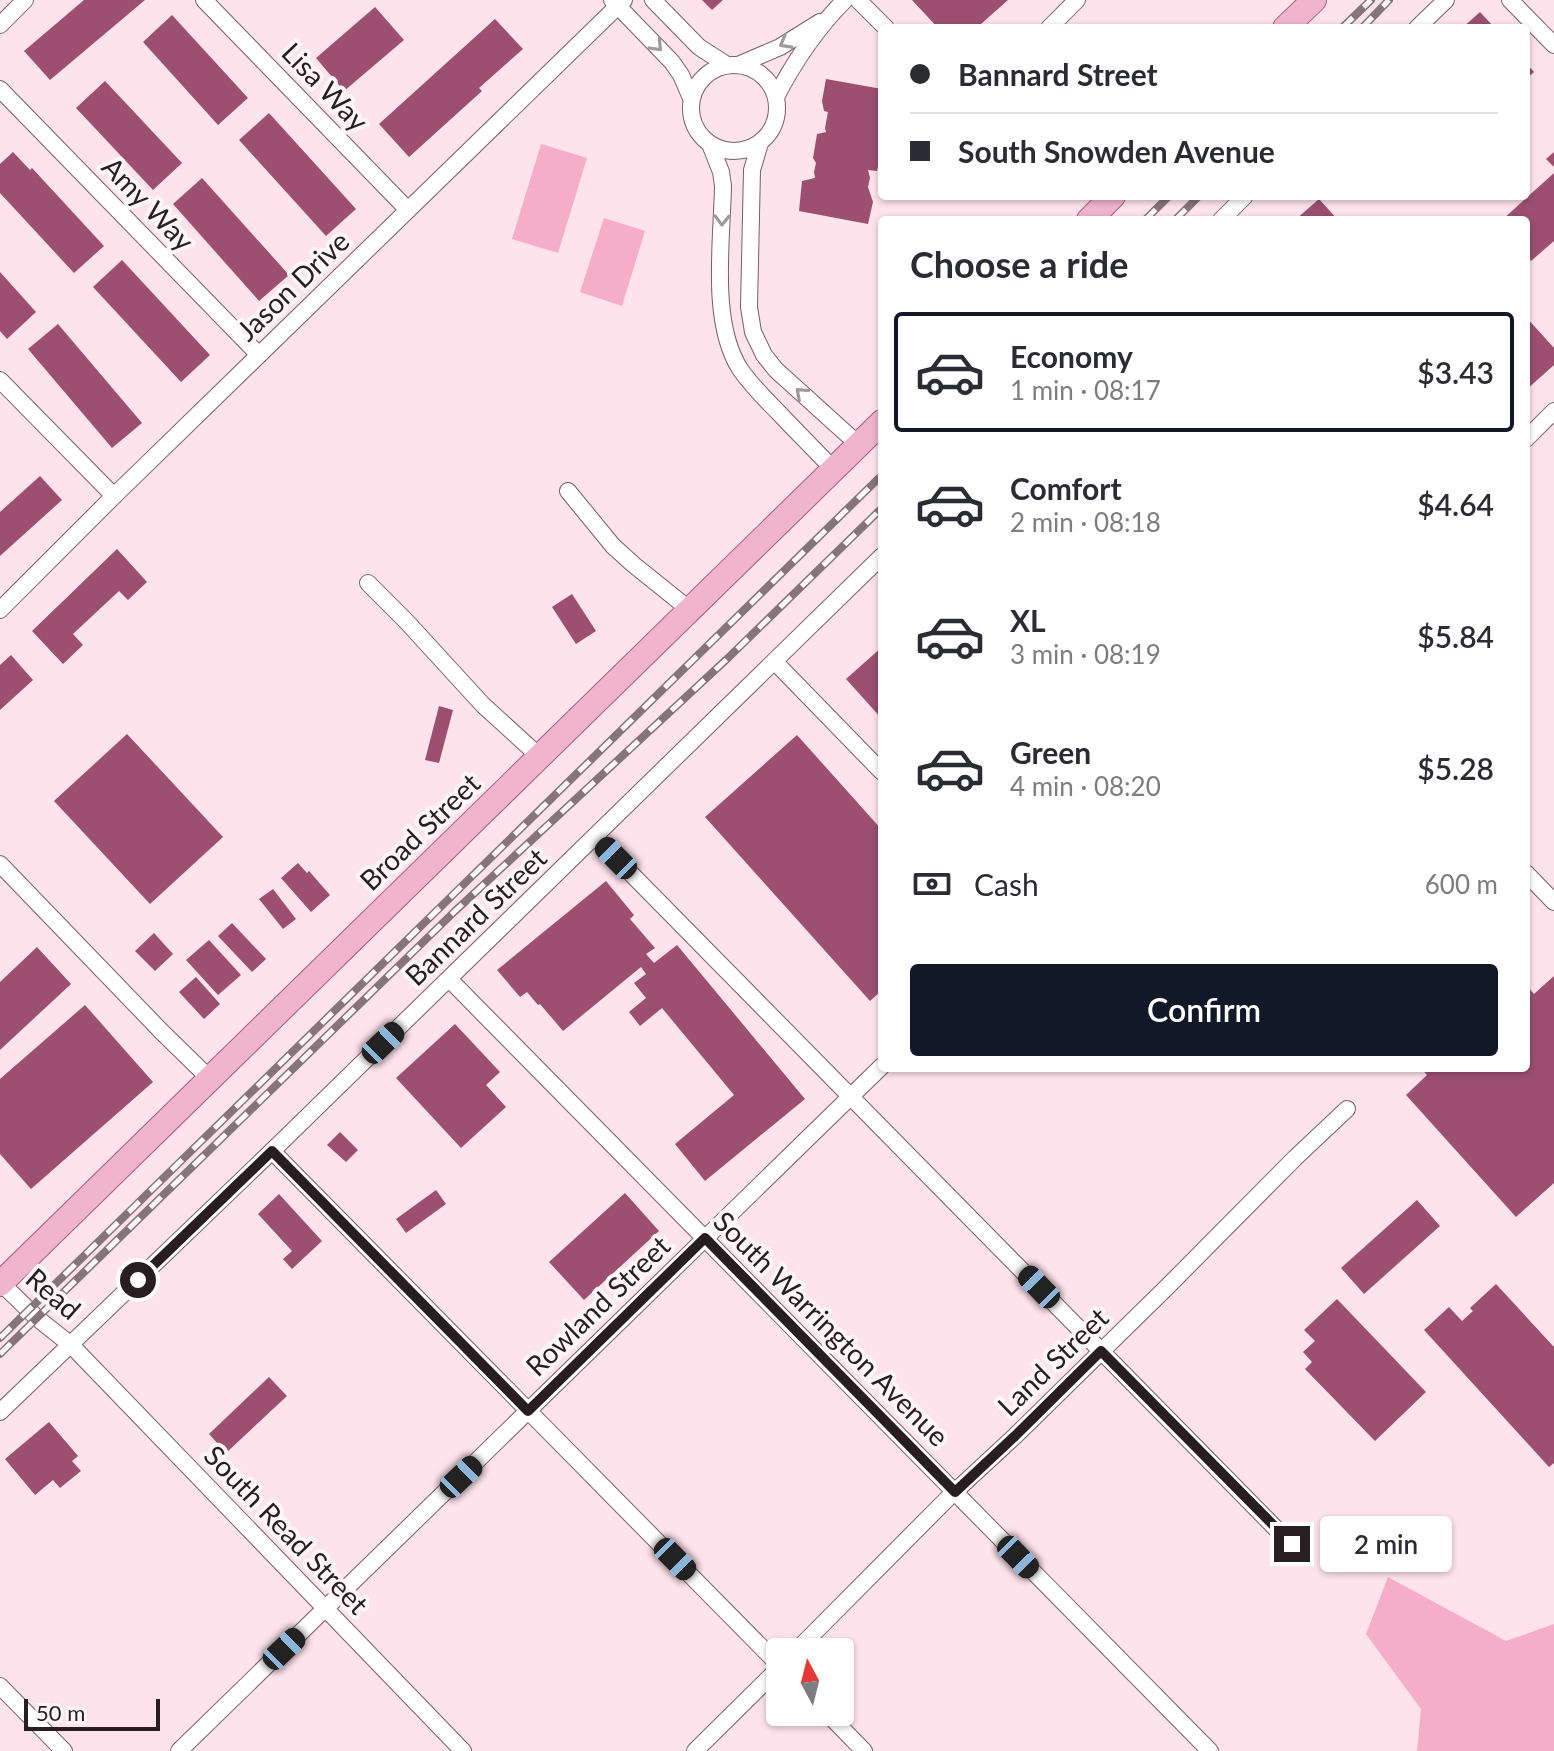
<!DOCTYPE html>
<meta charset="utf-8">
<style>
body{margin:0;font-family:Lato,sans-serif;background:#f2f2f3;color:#2b2b33;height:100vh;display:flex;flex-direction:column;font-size:30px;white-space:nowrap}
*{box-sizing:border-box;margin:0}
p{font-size:26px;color:#7c7c81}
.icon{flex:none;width:44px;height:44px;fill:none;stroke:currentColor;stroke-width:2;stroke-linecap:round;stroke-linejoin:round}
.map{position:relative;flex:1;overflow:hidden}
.drawer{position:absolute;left:878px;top:216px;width:652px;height:856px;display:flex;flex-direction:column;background:#fff;border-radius:8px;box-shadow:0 2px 6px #0004}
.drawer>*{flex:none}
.banner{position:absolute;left:878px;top:24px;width:652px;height:176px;border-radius:8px;box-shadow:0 2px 6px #0004;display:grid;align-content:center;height:176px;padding:0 32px;background:#fff}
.needle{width:52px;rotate:353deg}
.controls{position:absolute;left:766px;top:1638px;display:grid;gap:16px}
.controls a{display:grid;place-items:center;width:88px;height:88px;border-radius:8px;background:#fff;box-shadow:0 2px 6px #0004;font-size:40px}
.scale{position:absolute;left:24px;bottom:20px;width:136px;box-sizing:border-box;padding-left:8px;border:4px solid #281e21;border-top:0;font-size:22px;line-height:28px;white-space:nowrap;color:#281e21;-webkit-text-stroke:6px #fcf6f8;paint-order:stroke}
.end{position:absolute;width:36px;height:36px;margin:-18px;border:10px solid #281e21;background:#fff;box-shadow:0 0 0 4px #fff}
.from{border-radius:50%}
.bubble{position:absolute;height:56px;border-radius:8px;background:#fff;box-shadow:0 2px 6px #0004;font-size:26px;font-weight:600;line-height:56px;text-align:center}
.car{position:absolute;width:24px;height:48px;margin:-24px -12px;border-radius:10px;box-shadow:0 0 6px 2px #0007;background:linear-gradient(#222 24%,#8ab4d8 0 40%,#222 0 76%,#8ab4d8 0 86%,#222 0)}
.banner b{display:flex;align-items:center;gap:28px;height:76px;font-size:30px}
.banner b+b{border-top:2px solid #e1e1e2}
.banner i{width:20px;height:20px;background:#2b2b33}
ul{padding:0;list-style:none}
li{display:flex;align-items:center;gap:24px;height:120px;margin:0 16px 12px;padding:0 16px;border:4px solid transparent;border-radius:8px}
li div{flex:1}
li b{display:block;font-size:30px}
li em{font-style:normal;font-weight:600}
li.selected{border-color:#111827}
li>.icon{width:72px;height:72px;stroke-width:1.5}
h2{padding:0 32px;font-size:36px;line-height:96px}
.pay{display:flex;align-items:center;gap:20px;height:88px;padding:0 32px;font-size:30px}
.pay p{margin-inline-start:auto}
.primary-button{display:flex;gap:16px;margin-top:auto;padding:16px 32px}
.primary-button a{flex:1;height:92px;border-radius:8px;background:#111827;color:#fff;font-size:32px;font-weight:600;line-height:92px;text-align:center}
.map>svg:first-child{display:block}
.green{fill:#f6adc8}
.building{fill:#9c4f6f}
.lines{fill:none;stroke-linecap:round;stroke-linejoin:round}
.minor-casing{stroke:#775f67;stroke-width:18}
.primary-casing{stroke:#a55f7b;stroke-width:26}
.minor{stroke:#fff;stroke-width:16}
.primary{stroke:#f1b4cd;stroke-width:24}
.rail-casing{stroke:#85747a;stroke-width:8}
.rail{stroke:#fcf6f8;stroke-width:5;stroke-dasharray:15;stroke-linecap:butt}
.oneway{stroke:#9e9a9b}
.route{stroke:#281e21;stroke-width:10}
.labels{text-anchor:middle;stroke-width:8;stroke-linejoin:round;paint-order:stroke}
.street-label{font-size:28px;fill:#281e21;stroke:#fcf6f8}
</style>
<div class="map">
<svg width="1554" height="1751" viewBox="0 0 1554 1751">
<rect width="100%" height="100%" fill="#fee2ec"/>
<!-- green -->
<g class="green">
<polygon points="541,144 587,158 558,253 512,239"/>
<polygon points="604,218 645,231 622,306 580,292"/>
<polygon points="1388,1577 1506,1641 1554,1624 1554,1751 1417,1751 1421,1709 1366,1634"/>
</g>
<!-- building -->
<g class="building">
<polygon points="84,0 145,0 50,80 24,51"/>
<polygon points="702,0 723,0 712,10"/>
<polygon points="912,0 1008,0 981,24 984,28 938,28"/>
<polygon points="375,7 404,40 344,91 316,58"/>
<polygon points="1480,12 1495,28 1462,28"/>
<polygon points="172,15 248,98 218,125 143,42"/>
<polygon points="495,19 523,49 479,88 482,91 409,157 379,124"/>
<polygon points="1526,63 1534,72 1526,79"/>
<polygon points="826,79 882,89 882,123 878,123 880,133 878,141 882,146 877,171 868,170 870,178 868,187 873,202 868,224 799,211 802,181 815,178 814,172 816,163 813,158 817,134 826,132 825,128 828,112 824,111 822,101"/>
<polygon points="105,81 182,163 153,190 76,108"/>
<polygon points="269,113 356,209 326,236 239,140"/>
<polygon points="13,152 30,170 32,168 104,246 74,273 0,193 0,164"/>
<polygon points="1554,152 1554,167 1546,159"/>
<polygon points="1554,173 1554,241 1531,261 1526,256 1526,220 1502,220"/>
<polygon points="202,178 289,275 259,301 173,204"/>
<polygon points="1319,199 1338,220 1295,220"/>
<polygon points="122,260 210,355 181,382 93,287"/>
<polygon points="0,272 36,312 7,339 0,331"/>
<polygon points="1526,317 1554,348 1554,365 1526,390"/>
<polygon points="58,324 142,423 112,448 28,349"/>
<polygon points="40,476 62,500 0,556 0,512"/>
<polygon points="117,549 147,582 128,600 119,591 73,634 83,645 63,664 32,631"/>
<polygon points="572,594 596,631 576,644 552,607"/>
<polygon points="882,647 882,719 846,679"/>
<polygon points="11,655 33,680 0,710 0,665"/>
<polygon points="439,706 453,710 439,763 425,760"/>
<polygon points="127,734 223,837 150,904 54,801"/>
<polygon points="797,735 882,830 882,990 870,1001 705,817"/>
<polygon points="298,863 307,873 309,871 330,895 311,912 281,878"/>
<polygon points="606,881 634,915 630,919 655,948 646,954 654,963 677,945 805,1099 705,1181 675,1144 734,1095 662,1008 640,1026 629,1012 646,998 634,983 646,974 641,967 563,1031 540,1004 538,1005 527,992 520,997 497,970"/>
<polygon points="273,889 296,919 283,929 259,899"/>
<polygon points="232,923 266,959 252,972 218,936"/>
<polygon points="154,933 173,954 155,971 135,951"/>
<polygon points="209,940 241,975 218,995 186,960"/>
<polygon points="37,947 71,984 0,1050 0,982"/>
<polygon points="1554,976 1554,1183 1516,1217 1406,1095 1427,1075 1421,1068 1526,1068 1526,985 1534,994"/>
<polygon points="196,977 220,1004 204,1019 179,992"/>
<polygon points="85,1005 153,1082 31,1189 0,1154 0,1079"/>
<polygon points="455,1024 500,1072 486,1085 506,1107 461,1148 396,1078"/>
<polygon points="340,1132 358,1150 346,1162 327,1145"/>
<polygon points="436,1190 446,1204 406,1233 396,1219"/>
<polygon points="625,1193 659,1231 584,1300 549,1262"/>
<polygon points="279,1194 322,1241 292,1269 283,1259 292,1251 258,1214"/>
<polygon points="1417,1200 1440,1226 1364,1294 1341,1268"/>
<polygon points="1496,1284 1554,1347 1554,1463 1549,1467 1424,1330 1449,1307 1462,1321 1473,1311 1470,1308"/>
<polygon points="1337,1299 1426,1392 1375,1441 1305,1369 1312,1362 1303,1352 1315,1341 1304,1330"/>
<polygon points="269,1377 287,1396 226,1453 209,1434"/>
<polygon points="49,1422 78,1456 72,1461 81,1471 60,1488 53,1480 35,1495 5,1459"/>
</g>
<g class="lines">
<!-- minor casing -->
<g class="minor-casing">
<g id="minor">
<polyline points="204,0 408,210"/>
<polyline points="612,0 672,62 681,75 691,98"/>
<polyline points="653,0 699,47 727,65"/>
<polyline points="858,0 886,28"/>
<polyline points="1510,0 1554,45"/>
<polyline points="0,25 25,0"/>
<polyline points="1049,28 1077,0"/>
<polyline points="1417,28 1446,0"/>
<circle cx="734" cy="108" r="43"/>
<polyline points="738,65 780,47 820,22"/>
<polyline points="0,89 259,355"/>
<path d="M776 97C794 62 817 28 845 0"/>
<polyline points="760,143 752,170 749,307 753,332 764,355 776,370 859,445"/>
<path d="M710 144 721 172 723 186C722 241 710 322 740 369 751 385 764 398 777 411 796 431 815 450 833 469"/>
<polyline points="1221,220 1245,196"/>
<polyline points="0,380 114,496"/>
<polyline points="1526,439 1554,411"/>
<polyline points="568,491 613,546 634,565 690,610"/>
<polyline points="368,583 406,621 483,705 540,757"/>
<polyline points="0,610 114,496 624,0"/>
<polyline points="775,662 882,772"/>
<polyline points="595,837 1299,1552"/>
<polyline points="0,864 161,1031 210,1079"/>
<polyline points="1526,873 1554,902"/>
<polyline points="449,979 1210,1751"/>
<polyline points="272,1151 780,1666"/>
<polyline points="0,1282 37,1318 71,1345 463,1751"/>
<polyline points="0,1412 272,1151 882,556"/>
<polyline points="795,1652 948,1498 1015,1436 1166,1288 1295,1158 1347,1109"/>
<polyline points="0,1686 64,1751"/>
<polyline points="826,1712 864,1751"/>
<polyline points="179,1751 882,1066"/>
<polyline points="695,1751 780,1667"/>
</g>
</g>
<!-- primary casing -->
<g class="primary-casing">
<g id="primary">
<polyline points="1285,28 1314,0"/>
<polyline points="1089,220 1113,196"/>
<polyline points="0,1284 882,422"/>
</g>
</g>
<!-- minor -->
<use href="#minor" class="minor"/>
<!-- primary -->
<use href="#primary" class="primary"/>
<!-- rail casing -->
<g class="rail-casing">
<g id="rail">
<polyline points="1342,28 1371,0"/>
<polyline points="1362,28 1389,0"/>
<polyline points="1145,220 1169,196"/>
<polyline points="1175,220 1199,196"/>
<polyline points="0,1338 882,475"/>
<polyline points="0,1354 454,912 728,658 882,508"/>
</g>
</g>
<!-- rail -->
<use href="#rail" class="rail"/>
</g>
<!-- one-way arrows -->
<defs><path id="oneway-chevron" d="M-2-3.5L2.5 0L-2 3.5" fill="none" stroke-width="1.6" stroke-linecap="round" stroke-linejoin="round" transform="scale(2)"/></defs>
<g class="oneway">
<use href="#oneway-chevron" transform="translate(785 43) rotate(151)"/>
<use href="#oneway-chevron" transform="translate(657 46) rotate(46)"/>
<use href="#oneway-chevron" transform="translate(722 220) rotate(91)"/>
<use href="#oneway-chevron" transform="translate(801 393) rotate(-138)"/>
</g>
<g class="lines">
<!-- route -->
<polyline class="route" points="138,1280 272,1151 528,1411 705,1238 955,1492 1015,1436 1101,1351 1292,1544"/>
</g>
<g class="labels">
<!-- street labels -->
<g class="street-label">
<text transform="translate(325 87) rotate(46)" y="10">Lisa Way</text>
<text transform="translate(148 204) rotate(46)" y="10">Amy Way</text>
<text transform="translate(293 286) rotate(-44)" y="10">Jason Drive</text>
<text transform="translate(420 832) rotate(-44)" y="10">Broad Street</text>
<text transform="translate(476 917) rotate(-44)" y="10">Bannard Street</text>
<text transform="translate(53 1294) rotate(41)" y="10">Read</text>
<text transform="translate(598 1306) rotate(-44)" y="10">Rowland Street</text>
<text transform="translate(831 1329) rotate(45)" y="10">South Warrington Avenue</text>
<text transform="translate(1053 1362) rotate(-44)" y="10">Land Street</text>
<text transform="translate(286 1530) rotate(46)" y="10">South Read Street</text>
</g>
</g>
</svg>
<div class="controls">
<a><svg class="needle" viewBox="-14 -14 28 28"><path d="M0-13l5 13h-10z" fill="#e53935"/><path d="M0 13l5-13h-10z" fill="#7c7c81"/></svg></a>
</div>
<div class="scale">50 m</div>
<i class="end from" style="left:138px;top:1280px"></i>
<i class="end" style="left:1292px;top:1544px"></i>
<div class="bubble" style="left:1320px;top:1516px;width:132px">2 min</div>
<i class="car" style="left:616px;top:858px;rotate:315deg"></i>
<i class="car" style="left:383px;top:1043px;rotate:46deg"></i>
<i class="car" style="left:1039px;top:1287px;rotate:316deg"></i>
<i class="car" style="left:461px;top:1477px;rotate:46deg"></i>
<i class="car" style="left:1018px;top:1557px;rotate:136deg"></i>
<i class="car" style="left:675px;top:1559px;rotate:135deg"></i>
<i class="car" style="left:284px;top:1649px;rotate:46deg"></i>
<div class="banner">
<b><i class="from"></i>Bannard Street</b>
<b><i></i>South Snowden Avenue</b>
</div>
<section class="drawer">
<h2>Choose a ride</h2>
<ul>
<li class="selected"><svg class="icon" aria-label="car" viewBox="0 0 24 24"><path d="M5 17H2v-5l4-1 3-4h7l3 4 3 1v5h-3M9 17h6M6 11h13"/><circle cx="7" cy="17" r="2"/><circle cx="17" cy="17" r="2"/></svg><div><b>Economy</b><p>1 min · 08:17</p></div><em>$3.43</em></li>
<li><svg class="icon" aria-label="car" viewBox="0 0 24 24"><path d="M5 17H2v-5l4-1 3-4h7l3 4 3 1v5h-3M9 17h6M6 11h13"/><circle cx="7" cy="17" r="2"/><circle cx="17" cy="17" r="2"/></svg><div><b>Comfort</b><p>2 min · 08:18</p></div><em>$4.64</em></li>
<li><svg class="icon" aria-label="car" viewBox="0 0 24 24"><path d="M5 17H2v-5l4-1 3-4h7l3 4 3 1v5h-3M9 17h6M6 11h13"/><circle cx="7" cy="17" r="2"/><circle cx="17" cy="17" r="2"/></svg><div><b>XL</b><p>3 min · 08:19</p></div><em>$5.84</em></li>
<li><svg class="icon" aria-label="car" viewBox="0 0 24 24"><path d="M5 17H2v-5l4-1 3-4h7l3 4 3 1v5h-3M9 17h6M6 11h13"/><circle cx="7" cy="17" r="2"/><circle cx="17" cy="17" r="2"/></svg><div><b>Green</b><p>4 min · 08:20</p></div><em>$5.28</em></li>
</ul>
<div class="pay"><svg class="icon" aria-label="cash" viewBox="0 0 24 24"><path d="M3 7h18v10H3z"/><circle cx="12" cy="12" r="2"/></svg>Cash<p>600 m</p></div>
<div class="primary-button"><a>Confirm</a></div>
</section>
</div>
